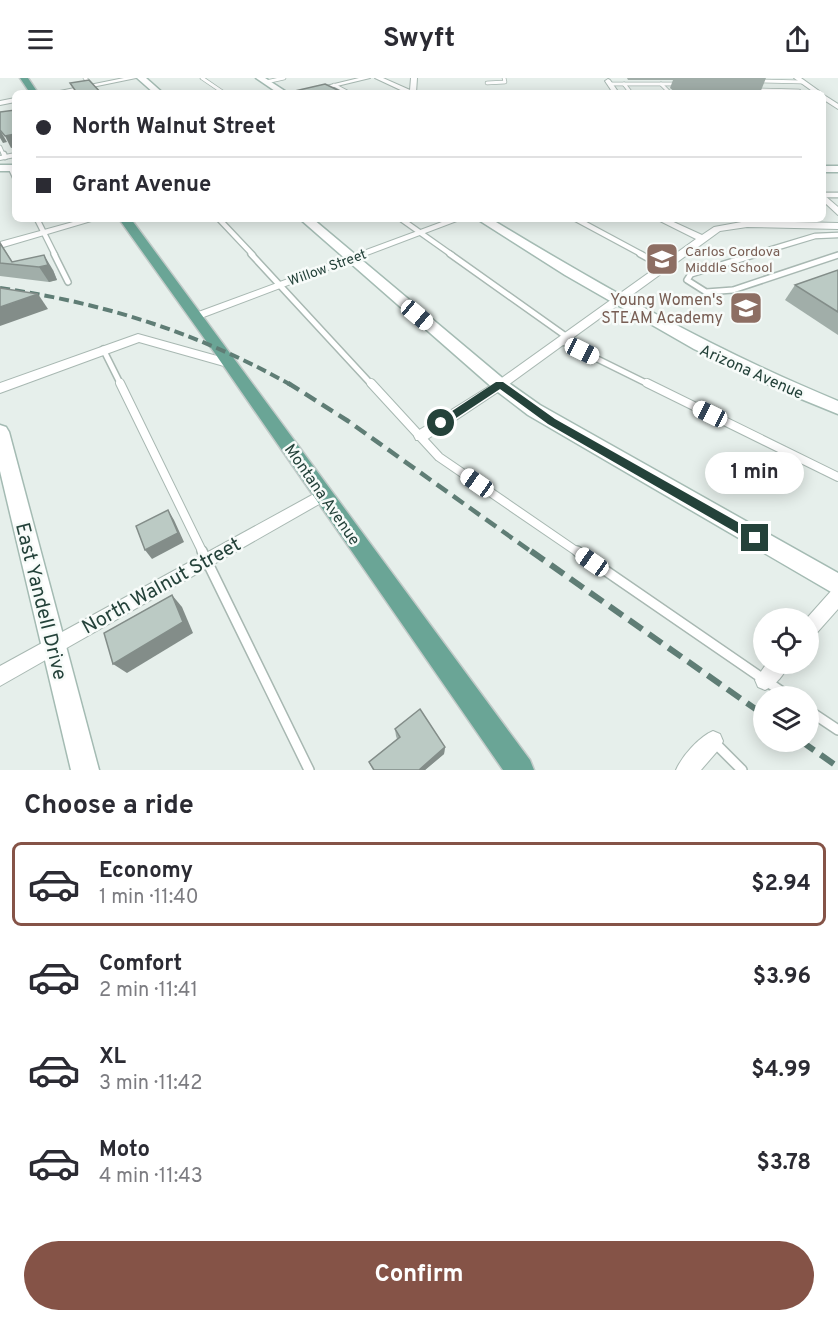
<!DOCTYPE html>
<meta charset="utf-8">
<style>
body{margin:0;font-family:Overpass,sans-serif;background:#f2f2f3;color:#2b2b33;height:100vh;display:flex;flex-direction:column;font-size:22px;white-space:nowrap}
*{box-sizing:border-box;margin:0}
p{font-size:20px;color:#7c7c81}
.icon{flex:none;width:33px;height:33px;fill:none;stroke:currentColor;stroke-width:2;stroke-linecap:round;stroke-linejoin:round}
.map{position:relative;height:692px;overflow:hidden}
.panel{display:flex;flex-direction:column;background:#fff;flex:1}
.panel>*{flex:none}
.banner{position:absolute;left:12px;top:12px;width:814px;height:132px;border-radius:9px;box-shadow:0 3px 15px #0003;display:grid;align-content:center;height:132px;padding:0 24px;background:#fff}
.fabs{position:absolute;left:753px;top:530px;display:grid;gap:12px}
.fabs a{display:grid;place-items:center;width:66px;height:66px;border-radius:50%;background:#fff;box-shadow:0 3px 15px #0003;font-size:30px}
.end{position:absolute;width:27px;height:27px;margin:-14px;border:8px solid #24423a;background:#fff;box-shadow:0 0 0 3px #fff}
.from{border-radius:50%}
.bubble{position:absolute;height:42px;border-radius:21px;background:#fff;box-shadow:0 3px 15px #0003;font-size:20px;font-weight:700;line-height:42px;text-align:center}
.car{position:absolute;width:18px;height:36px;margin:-18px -9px;border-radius:8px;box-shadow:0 0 4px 2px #0007;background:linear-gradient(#fff 24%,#345 0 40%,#fff 0 76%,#345 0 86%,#fff 0)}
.banner b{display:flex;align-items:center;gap:21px;height:57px;font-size:22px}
.banner b+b{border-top:2px solid #e1e1e2}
.banner i{width:15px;height:15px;background:#2b2b33}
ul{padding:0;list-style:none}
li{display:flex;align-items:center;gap:18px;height:84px;margin:0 12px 9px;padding:0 12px;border:3px solid transparent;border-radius:9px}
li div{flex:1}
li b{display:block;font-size:22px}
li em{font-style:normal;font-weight:700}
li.selected{border-color:#855347}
li>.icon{width:54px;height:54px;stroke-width:1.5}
h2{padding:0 24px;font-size:27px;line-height:72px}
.button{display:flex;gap:12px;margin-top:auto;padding:12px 24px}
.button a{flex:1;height:69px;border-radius:36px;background:#855347;color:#fff;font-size:24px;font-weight:700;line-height:69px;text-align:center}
header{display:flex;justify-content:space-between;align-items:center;height:78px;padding:0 24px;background:#fff;font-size:27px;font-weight:700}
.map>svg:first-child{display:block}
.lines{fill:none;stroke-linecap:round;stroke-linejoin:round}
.lane-far4-casing{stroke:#a8b8b2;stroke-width:4.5}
.lane-far3-casing{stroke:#a8b8b2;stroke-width:7}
.lane-far2-casing{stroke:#a8b8b2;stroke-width:8}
.lane-far1-casing{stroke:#a8b8b2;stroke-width:10}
.lane-casing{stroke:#a8b8b2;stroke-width:12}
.street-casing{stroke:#a8b8b2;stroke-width:2}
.secondary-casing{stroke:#a4bbb3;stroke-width:3}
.primary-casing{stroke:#c2cac8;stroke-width:3}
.lane-far4{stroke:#fff;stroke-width:3}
.lane-far3{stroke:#fff;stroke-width:4.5}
.lane-far2{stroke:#fff;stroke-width:5}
.lane-far1{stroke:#fff;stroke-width:8}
.lane{stroke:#fff;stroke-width:9}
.street{fill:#fff;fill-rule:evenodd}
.secondary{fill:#fff;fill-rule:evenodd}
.primary{fill:#6aa596;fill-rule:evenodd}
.rail-far2{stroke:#5f7d75;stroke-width:4;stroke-dasharray:10 5;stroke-linecap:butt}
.rail-far1{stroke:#5f7d75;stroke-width:4.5;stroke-dasharray:13 7;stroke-linecap:butt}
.rail{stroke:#5f7d75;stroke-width:6;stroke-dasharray:16 8;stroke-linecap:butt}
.wall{fill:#a1aea9}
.shaded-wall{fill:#838d89}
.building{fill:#bbcac4;stroke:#838d89;stroke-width:1.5}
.route{fill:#24423a}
.labels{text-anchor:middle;stroke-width:5;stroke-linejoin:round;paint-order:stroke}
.far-education-label{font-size:14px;fill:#785e54;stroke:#f7fbf9;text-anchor:start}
.far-street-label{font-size:14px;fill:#24423a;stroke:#f7fbf9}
.education-label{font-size:16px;fill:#785e54;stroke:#f7fbf9;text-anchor:end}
.street-label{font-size:16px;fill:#24423a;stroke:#f7fbf9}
.near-street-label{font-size:20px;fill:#24423a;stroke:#f7fbf9}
</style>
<header><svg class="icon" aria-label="menu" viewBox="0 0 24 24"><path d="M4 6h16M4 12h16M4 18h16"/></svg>Swyft<svg class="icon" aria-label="share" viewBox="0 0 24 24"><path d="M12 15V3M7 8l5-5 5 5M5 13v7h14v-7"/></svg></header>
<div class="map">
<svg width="838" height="692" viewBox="0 0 838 692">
<rect width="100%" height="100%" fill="#e6efeb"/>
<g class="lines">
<!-- lane-far4 casing -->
<g class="lane-far4-casing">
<g id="lane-far4">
<polyline points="85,0 99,15"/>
<polyline points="202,0 224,15"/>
<polyline points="757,3 803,4"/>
<polyline points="266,4 284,0"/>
<polyline points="487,5 505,4 504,0"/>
<polyline points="610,6 679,6"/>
<polyline points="624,6 631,15"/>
<polyline points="661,6 670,15"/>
<polyline points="334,7 349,15"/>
<polyline points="761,12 799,13"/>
<polyline points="0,69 4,78"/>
</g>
</g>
<!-- lane-far3 casing -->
<g class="lane-far3-casing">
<g id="lane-far3">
<polyline points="4,76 5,79"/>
<polyline points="11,90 15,99"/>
<polyline points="824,117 838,117"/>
<polyline points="37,141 55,177"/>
<polyline points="219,141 253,177"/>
<polyline points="401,141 452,177"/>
<polyline points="576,141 643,177"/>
<polyline points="752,177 815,158 838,157"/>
</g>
</g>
<!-- lane-far2 casing -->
<g class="lane-far2-casing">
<g id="lane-far2">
<polyline points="54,176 68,204"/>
<polyline points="251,176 372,307"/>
<polyline points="450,176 567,259"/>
<polyline points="640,176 664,189"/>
<polyline points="757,176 691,196 687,202 706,214 733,212 838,177"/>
<polyline points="561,263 650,307"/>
<polyline points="103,271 121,307"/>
</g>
</g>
<!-- lane-far1 casing -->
<g class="lane-far1-casing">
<g id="lane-far1">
<polyline points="120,305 203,475"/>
<polyline points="371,305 439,379 579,475"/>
<polyline points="647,305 838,399"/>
</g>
</g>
<!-- lane casing -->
<g class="lane-casing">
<g id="lane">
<polyline points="202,473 309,692"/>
<polyline points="577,473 788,618"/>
<polyline points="808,632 838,652"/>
<polyline points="714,664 742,692"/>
</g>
</g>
<!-- street casing -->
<g class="street-casing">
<g id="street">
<polygon points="124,0 136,0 63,15 50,15"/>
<polygon points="359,0 370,0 308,15 297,15"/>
<polygon points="375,0 383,0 410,12 411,0 417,0 416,15 407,15"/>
<polygon points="794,0 801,0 822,15 815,15"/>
<polygon points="608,1 610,2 619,15 613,15 605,3"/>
<polygon points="824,17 838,26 838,31 824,22"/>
<polygon points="15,20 15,24 0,27 0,23"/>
<polygon points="15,75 15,79 0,82 0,78"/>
<polygon points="824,117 838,129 838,137 824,124"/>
<polygon points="84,141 98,141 0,170 0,164"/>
<polygon points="450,141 462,141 201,240 197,241 191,238 193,236"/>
<polygon points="656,141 667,141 702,157 714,149 747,143 838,145 838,151 747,149 720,153 504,310 426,362 416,362 414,358 416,354 496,304 696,161"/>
<polygon points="138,256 235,283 237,286 231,290 139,264 0,315 0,305"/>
<polygon points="323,411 328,413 331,417 328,421 0,608 0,588"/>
<polygon points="838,510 838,531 814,558 808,561 808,540 807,540 832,512"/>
<path d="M767 585H789C785 596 776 607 765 612L758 609 755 602Z"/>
<path d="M713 653 720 656 723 663 720 670 701 692H676C682 678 699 659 713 653Z"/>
</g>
</g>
<!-- secondary casing -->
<g class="secondary-casing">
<g id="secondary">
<polygon points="137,0 146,0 163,15 154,15"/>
<polygon points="256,0 265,0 288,15 278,15"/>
<rect x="0" y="87" width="15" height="6"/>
<rect x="824" y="88" width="14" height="6"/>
<polygon points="300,141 313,141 506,303 540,327 838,495 838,518 528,337 494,311"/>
<path d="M477 141H491C603 209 716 273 838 323V336L784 314 694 271 565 197Z"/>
<polygon points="0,347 6,349 9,354 99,692 71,692 0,393"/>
</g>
</g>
<!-- primary casing -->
<g class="primary-casing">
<g id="primary">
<polygon points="20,0 28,0 38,15 30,15"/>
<polygon points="119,141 131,141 530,682 534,692 503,692 214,274"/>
</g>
</g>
<!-- lane-far4 -->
<use href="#lane-far4" class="lane-far4"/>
<!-- lane-far3 -->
<use href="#lane-far3" class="lane-far3"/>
<!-- lane-far2 -->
<use href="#lane-far2" class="lane-far2"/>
<!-- lane-far1 -->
<use href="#lane-far1" class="lane-far1"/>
<!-- lane -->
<use href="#lane" class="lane"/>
<!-- street -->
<use href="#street" class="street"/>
<!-- secondary -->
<use href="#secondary" class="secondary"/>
<!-- primary -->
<use href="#primary" class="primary"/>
<!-- rail-far2 -->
<path class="rail-far2" d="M0 210C104 225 199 255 291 307"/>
<!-- rail-far1 -->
<polyline class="rail-far1" points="288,305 348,343 533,475"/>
<!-- rail -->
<g class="rail">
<polyline points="531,473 764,637"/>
<polyline points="801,663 838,689"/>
</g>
</g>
<!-- wall -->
<g class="wall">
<polygon points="627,0 766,0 760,15 676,15 670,10 673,2 628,2"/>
<polygon points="0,164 12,183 53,192 57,202 49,204 0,198"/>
<polygon points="838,192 838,257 785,222 795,207"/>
<polygon points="395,651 445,669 444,676 425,692 373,692 369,684 397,661 396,658"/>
</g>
<!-- shaded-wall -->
<g class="shaded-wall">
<polygon points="0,52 7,64 3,65 0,60"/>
<polygon points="15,56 15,69 11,70 5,58"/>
<polygon points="44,177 53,192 57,202 49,204 39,189"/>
<polygon points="38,216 48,231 0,248 0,229"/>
<polygon points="168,432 174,442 184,464 152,481 145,472"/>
<polygon points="172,517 182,529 193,555 127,595 113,586"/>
<polygon points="445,669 444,676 425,692 419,692"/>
</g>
<!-- building -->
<g class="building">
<polygon points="89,2 101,15 77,15 70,5"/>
<polygon points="325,6 344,15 286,15"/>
<polygon points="15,32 15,56 5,58 0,52 0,34"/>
<polygon points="0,165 12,184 44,177 48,187 39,189 0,185"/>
<polygon points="838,192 838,234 795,207"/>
<polygon points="0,210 38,216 0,229"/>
<polygon points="168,432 178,455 145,472 136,448"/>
<polygon points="172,517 183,544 113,586 104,555"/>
<polygon points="420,631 445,669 419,692 374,692 369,684 400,659 395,651"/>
</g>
<!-- route -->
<polygon class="route" points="496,304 503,304 555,341 759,456 759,463 751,463 548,346 500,311 444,348 437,348 437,343"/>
<!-- icons -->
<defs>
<g id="school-square" transform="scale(1.725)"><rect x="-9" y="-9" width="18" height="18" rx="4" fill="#8d6e63" stroke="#f7fbf9"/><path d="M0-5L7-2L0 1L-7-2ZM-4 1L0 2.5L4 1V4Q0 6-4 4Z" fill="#fff"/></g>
</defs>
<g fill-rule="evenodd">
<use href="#school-square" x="662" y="181"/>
<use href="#school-square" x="746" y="230"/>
</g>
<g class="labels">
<!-- far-education labels -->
<g class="far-education-label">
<text x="685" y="178">Carlos Cordova<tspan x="685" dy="16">Middle School</tspan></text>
</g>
<!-- far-street labels -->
<g class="far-street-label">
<text transform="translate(327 189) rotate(-20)" y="5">Willow Street</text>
</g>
<!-- education labels -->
<g class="education-label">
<text x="723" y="227">Young Women's<tspan x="723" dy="18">STEAM Academy</tspan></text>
</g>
<!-- street labels -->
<g class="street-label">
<text transform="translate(752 293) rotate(24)" y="6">Arizona Avenue</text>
<text transform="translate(323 416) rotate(55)" y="6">Montana Avenue</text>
</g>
<!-- near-street labels -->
<g class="near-street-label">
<text transform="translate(161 507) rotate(-29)" y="7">North Walnut Street</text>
<text transform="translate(42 523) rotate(76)" y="7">East Yandell Drive</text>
</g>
</g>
</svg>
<div class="fabs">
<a><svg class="icon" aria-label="locate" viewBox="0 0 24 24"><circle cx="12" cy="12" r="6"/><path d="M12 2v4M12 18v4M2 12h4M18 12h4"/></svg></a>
<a><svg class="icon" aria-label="layers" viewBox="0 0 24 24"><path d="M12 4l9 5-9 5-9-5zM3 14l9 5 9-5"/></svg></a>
</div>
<i class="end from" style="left:441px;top:345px"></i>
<i class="end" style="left:755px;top:460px"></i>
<div class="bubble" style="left:705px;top:374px;width:99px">1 min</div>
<i class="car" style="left:417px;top:237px;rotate:130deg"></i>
<i class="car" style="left:582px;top:273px;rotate:116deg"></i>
<i class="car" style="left:710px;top:336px;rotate:296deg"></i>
<i class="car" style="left:477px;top:405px;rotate:305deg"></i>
<i class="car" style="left:592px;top:484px;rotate:305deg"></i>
<div class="banner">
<b><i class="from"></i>North Walnut Street</b>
<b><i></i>Grant Avenue</b>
</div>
</div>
<section class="panel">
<h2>Choose a ride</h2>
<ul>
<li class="selected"><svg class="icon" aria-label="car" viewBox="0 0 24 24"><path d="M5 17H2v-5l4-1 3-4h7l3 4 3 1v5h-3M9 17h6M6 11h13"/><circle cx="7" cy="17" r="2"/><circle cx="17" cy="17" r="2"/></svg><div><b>Economy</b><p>1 min · 11:40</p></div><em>$2.94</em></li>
<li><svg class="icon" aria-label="car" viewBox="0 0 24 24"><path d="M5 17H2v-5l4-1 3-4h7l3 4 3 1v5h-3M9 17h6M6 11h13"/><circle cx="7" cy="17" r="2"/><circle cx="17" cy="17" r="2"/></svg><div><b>Comfort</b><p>2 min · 11:41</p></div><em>$3.96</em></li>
<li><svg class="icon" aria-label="car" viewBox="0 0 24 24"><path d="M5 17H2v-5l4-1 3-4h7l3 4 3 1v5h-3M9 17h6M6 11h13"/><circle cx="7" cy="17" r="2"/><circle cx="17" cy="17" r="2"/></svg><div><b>XL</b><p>3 min · 11:42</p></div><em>$4.99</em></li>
<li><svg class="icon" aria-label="car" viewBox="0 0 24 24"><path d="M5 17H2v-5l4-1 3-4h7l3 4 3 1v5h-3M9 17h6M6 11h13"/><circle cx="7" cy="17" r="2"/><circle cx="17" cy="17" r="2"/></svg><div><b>Moto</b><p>4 min · 11:43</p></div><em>$3.78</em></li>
</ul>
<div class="button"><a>Confirm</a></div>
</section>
